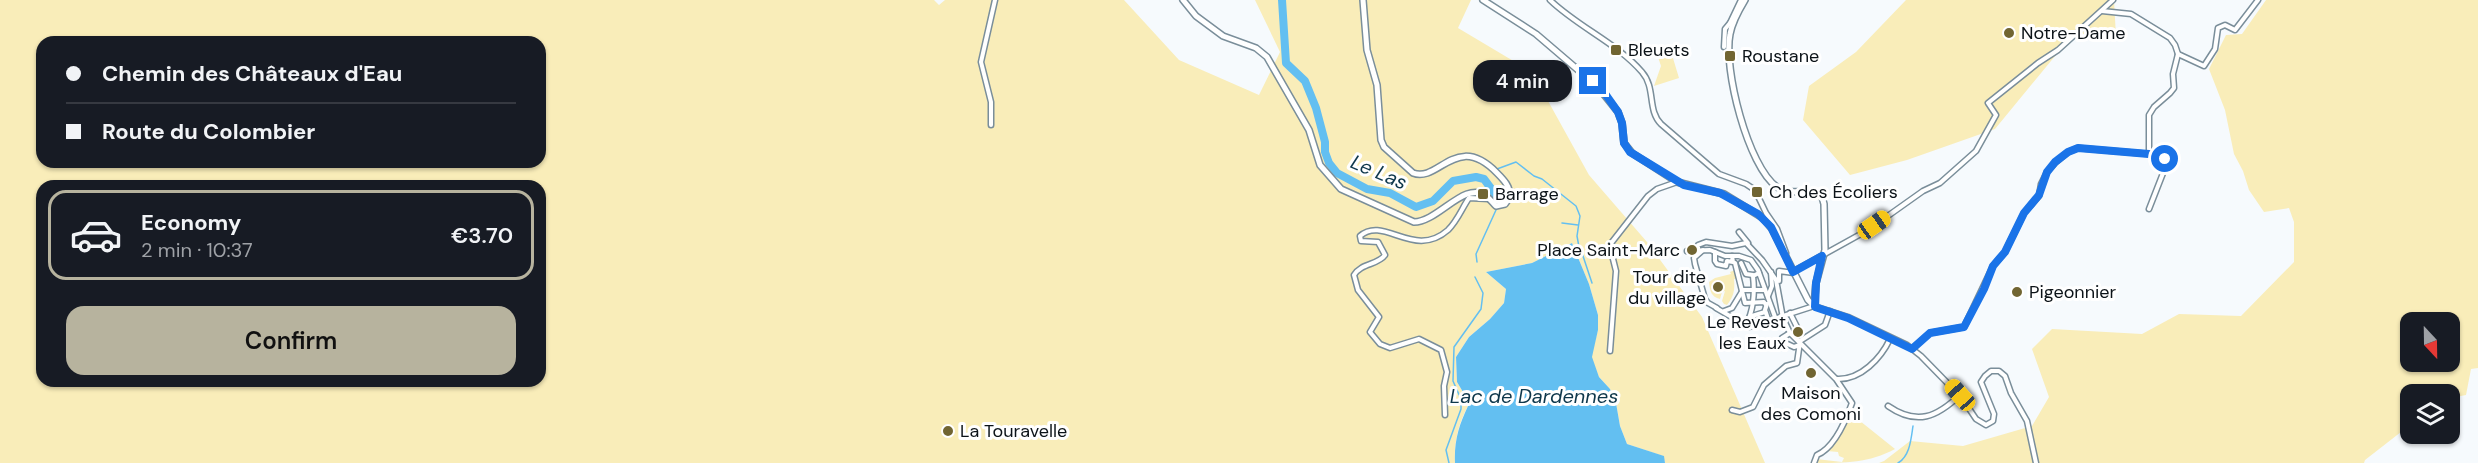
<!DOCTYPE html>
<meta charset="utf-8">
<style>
body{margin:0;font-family:"DM Sans",sans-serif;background:#242831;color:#f1f3f6;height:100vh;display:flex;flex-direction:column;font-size:22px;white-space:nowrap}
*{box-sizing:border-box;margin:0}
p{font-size:20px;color:#9ea1a6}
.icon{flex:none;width:33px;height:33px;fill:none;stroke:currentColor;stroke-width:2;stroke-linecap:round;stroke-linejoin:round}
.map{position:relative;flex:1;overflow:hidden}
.sheet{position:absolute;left:36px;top:180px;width:510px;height:207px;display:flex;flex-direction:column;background:#171b24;border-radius:18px;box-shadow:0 2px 4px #0004}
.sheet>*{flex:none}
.hud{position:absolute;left:36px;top:36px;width:510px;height:132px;border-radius:18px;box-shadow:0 2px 4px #0004;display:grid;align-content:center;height:132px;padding:0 30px;background:#171b24}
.needle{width:39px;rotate:158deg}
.buttons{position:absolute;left:2400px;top:312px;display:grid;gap:12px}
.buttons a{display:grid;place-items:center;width:60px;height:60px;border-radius:12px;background:#171b24;box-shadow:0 2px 4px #0004;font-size:30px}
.end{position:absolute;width:27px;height:27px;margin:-14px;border:8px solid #1a73e8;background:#fff;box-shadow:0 0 0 3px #fff}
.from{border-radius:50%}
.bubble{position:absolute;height:42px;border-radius:18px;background:#171b24;box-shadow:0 2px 4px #0004;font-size:20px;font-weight:600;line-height:42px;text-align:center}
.car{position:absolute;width:18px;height:36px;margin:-18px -9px;border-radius:8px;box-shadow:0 0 4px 2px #0007;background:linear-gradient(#f5c518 24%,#345 0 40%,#f5c518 0 76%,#345 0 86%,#f5c518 0)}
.hud b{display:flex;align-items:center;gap:21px;height:57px;font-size:22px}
.hud b+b{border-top:2px solid #363941}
.hud i{width:15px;height:15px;background:#f1f3f6}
ul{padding:10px 0 0;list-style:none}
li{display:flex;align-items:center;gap:18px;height:90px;margin:0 12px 9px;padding:0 18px;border:3px solid transparent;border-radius:18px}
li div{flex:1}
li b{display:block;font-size:22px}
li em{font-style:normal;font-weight:600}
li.active{border-color:#b7b39e}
li>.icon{width:54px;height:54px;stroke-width:1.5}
.action{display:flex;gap:12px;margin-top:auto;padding:12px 30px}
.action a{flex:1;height:69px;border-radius:18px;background:#b7b39e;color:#111;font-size:24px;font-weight:600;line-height:69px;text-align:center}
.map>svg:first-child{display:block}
.green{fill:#f9edb9;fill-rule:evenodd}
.water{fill:#63bff1}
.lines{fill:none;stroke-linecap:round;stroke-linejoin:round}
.stream{stroke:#63bff1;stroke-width:1.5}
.river{stroke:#63bff1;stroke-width:8}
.street-casing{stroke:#7a8e9a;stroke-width:7}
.secondary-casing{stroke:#7a8e9a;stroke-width:8}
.street{stroke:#fff;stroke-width:4}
.secondary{stroke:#fff;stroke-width:5}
.route{stroke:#1a73e8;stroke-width:8}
.poi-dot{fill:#716532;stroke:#fff;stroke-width:2}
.labels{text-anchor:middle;stroke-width:6;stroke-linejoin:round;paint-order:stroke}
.poi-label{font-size:18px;fill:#0c1318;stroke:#fff;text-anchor:start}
.water-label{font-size:20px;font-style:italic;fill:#0e374b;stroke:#fff}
</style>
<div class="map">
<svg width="2478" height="463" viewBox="0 0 2478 463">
<rect width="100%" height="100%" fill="#f6fafd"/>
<!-- green -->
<g class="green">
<path d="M0 0H934L939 5 945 0H1124L1179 60 1259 95 1280 52 1255 0H1471L1458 28 1532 72 1589 175 1647 242 1702 317 1765 463H1665L1663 456 1627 444 1620 426 1616 403 1610 389 1599 377 1591 357 1598 330V315L1589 284 1572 243 1532 263 1486 272 1506 289 1504 303 1490 319 1469 337 1456 357 1457 382 1463 392 1468 406C1458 425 1454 442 1455 463H0ZM42 42H540V162H42ZM42 186H540V381H42Z"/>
<polygon points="1906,0 2114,0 2116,37 2074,33 1995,129 1907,160 1850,175 1803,120 1809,86 1856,52"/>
<path d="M2266 0H2478V368L2471 369 2466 395 2450 398V394H2410V425L2365 460 2364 463H1879L1884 461 1910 441 1963 446 2032 426 2049 397 2032 349 2052 329 2142 334 2179 314 2241 316 2294 262V222L2289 208 2264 212 2249 190 2243 171 2234 154 2225 110 2209 69 2226 35 2242 34ZM2410 322H2450V362H2410Z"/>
<polygon points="1669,45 1679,78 1654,86 1661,66 1657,54"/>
<path d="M1735 270 1738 278 1734 279C1735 290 1734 296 1727 305L1724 304 1722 301 1725 291 1722 292 1720 299C1711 297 1710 291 1709 282L1715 278 1731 274 1730 272Z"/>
<path d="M1852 406 1860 421 1895 449C1869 463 1846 463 1815 463L1816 459 1842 462 1844 458 1839 456 1838 452 1827 451 1847 420Z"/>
</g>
<!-- water -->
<path class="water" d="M1572 243 1589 284 1598 315V330L1592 357 1599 377 1610 389 1616 403 1620 426 1627 444 1664 456 1665 463H1455C1454 441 1459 425 1468 406L1463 392 1457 382 1456 357 1469 337 1490 319 1504 303 1506 289 1486 272 1532 263Z"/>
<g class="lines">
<!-- stream -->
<g class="stream">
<polyline points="1497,169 1516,162 1534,176 1542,179 1576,206 1580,216 1577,236 1579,247 1576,251"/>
<polyline points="1562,223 1578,225"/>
<polyline points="1580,247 1592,283"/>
<polyline points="1477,262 1476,254 1496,210"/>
<polyline points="1449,463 1446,450 1461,409 1461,399 1453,381 1454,347 1481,309 1483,293 1475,277"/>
<path d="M1898 463C1910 456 1911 439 1913 426"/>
</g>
<!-- river -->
<polyline class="river" points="1282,0 1286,63 1305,81 1316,108 1325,142 1325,152 1329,163 1337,173 1367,189 1390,193 1416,207 1433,201 1453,181 1476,177 1484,179 1501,202"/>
<!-- street casing -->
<g class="street-casing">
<g id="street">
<path d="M1550 0C1578 27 1617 43 1642 72 1656 88 1647 110 1661 124L1719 174 1746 184 1755 190 1766 213 1777 229 1786 253"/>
<polyline points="2102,11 2131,14 2170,38 2175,45 2178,54 2173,74 2174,88 2170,93 2154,107 2149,115 2149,154"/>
<polyline points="1730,23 1741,0"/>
<polyline points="1724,47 1725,29 1730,23 1733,23"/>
<polyline points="2178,54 2204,66 2215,49 2218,28 2225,25 2235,30 2258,0"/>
<polyline points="991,125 991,102 981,62 995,0"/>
<polyline points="1739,232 1748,243"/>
<path d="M1698 250V245L1706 242 1732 246 1746 243 1762 260 1776 280 1783 318 1790 333 1836 379 1852 403C1846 420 1834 448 1817 455L1814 463"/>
<polyline points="1703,250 1694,258 1695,264 1705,299 1708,303 1717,308"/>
<polyline points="1687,251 1710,250 1725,256 1739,256 1751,260 1758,270 1775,317"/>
<polyline points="1715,252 1715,261 1717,264 1726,266 1727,261 1733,262 1732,256"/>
<polyline points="1735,263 1745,303 1764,302 1766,305"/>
<polyline points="1741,263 1746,274 1753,275"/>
<polyline points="1794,271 1868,230 1923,191 1940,183 1976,151 1996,115 1988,103 2038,63 2058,50 2113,0"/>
<polyline points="1779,281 1779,271 1794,273"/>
<polyline points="1768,296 1772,286 1771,272"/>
<polyline points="1767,304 1765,310 1768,319"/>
<polyline points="1716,308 1749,327 1814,306 1848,317 1907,345 1921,356 1962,398 1976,419 1986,425 1993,421 1994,414 1981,382 1985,376 1991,371 1999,371 2005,376 2011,393 2027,421 2036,463"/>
<polyline points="1724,311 1732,308 1743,290 1765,290"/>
<polyline points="1790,313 1797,327"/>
<polyline points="1752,316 1765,312"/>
<path d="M1746 325C1754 309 1755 293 1753 276L1759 273"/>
<polyline points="1790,333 1782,338 1781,341 1794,347 1800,345"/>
<polyline points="1800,341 1825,325 1830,311"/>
<polyline points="1912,349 1930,333 1964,327 1993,266 2005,252 2024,213 2039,196 2041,184 2047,172 2056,162 2068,152 2078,148 2149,154 2165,159 2167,163 2149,209"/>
<polyline points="1610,351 1616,271 1610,247 1612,242 1648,196 1657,189 1677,182"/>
<path d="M1837 379C1861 380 1881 358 1890 339"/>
<path d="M1888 406C1917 426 1937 417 1960 395"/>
<polyline points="1732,410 1740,412 1753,407 1764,385 1786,366 1797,363 1800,342"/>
<path d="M1445 415 1444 386 1447 372 1441 350 1419 339 1390 348 1380 344 1370 332 1379 317 1358 290 1354 275C1361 263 1378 265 1385 255L1378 242 1361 241 1360 236C1384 215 1414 260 1448 230 1458 220 1462 208 1469 198L1489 199"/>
</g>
</g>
<!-- secondary casing -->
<g class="secondary-casing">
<g id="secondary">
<path d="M1183 0 1196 16 1223 36 1256 48 1267 57 1309 130 1320 165 1341 189 1414 222C1438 222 1465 180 1486 196 1490 199 1493 203 1496 206L1505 204 1510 197C1510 186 1504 180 1497 173 1456 131 1439 183 1413 173L1384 147 1381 140 1377 85 1367 50 1363 0"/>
<polyline points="1483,0 1536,34 1598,87 1618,112 1622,123 1624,143 1632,153 1677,182 1724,194 1763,218 1772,229 1808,300 1814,306"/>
<path d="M1745 0C1739 10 1732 23 1730 34 1723 68 1748 167 1777 187 1791 196 1803 189 1817 193L1822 197 1824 204 1825 250 1816 283 1814 306"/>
</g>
</g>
<!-- street -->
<use href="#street" class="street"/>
<!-- secondary -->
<use href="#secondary" class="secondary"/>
</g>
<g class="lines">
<!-- route -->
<polyline class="route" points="1593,81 1606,95 1618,112 1622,123 1624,143 1630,152 1684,185 1720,193 1758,214 1771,227 1793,272 1822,256 1816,283 1815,307 1848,318 1912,349 1930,333 1964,327 1984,289 1993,266 2005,252 2024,213 2039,195 2047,172 2055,162 2068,152 2078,148 2149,154 2165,159"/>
</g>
<!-- markers -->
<g class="poi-dot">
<circle cx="2009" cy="33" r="6"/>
<rect x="1610" y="44" width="12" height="12" rx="3"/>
<rect x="1724" y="50" width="12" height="12" rx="3"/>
<rect x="1751" y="186" width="12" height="12" rx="3"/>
<rect x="1477" y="188" width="12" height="12" rx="3"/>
<circle cx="1692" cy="250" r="6"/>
<circle cx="1718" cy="287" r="6"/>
<circle cx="2017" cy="292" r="6"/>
<circle cx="1798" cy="332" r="6"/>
<circle cx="1811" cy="373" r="6"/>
<circle cx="948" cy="431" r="6"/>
</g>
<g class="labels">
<!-- poi labels -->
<g class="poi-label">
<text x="2021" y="39">Notre-Dame</text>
<text x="1628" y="56">Bleuets</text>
<text x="1742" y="62">Roustane</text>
<text x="1769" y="198">Ch des Écoliers</text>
<text x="1495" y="200">Barrage</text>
<text x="1680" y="256" text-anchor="end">Place Saint-Marc</text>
<text x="1706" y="283" text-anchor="end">Tour dite<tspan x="1706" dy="21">du village</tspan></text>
<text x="2029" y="298">Pigeonnier</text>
<text x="1786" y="328" text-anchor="end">Le Revest<tspan x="1786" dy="21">les Eaux</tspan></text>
<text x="1811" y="399" text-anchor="middle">Maison<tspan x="1811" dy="21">des Comoni</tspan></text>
<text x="960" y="437">La Touravelle</text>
</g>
<!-- water labels -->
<g class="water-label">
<text transform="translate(1379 172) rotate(23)" y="7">Le Las</text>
<text x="1534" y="403">Lac de Dardennes</text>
</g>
</g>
</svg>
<div class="buttons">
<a><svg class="needle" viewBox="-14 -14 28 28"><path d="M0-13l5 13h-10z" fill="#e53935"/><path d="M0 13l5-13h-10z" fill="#9ea1a6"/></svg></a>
<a><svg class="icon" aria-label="layers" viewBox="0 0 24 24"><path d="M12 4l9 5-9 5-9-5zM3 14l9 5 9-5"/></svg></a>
</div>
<i class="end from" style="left:2165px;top:159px"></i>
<i class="end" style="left:1593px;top:81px"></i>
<div class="bubble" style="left:1473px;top:60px;width:99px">4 min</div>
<i class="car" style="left:1874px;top:225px;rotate:55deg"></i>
<i class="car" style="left:1960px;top:395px;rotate:318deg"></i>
<div class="hud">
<b><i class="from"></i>Chemin des Châteaux d'Eau</b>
<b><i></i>Route du Colombier</b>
</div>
<section class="sheet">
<ul>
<li class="active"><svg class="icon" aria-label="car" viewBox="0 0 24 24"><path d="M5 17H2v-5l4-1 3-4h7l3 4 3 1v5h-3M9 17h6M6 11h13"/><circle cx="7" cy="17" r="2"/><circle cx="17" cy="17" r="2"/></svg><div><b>Economy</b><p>2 min · 10:37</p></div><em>€3.70</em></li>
</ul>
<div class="action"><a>Confirm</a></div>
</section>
</div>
